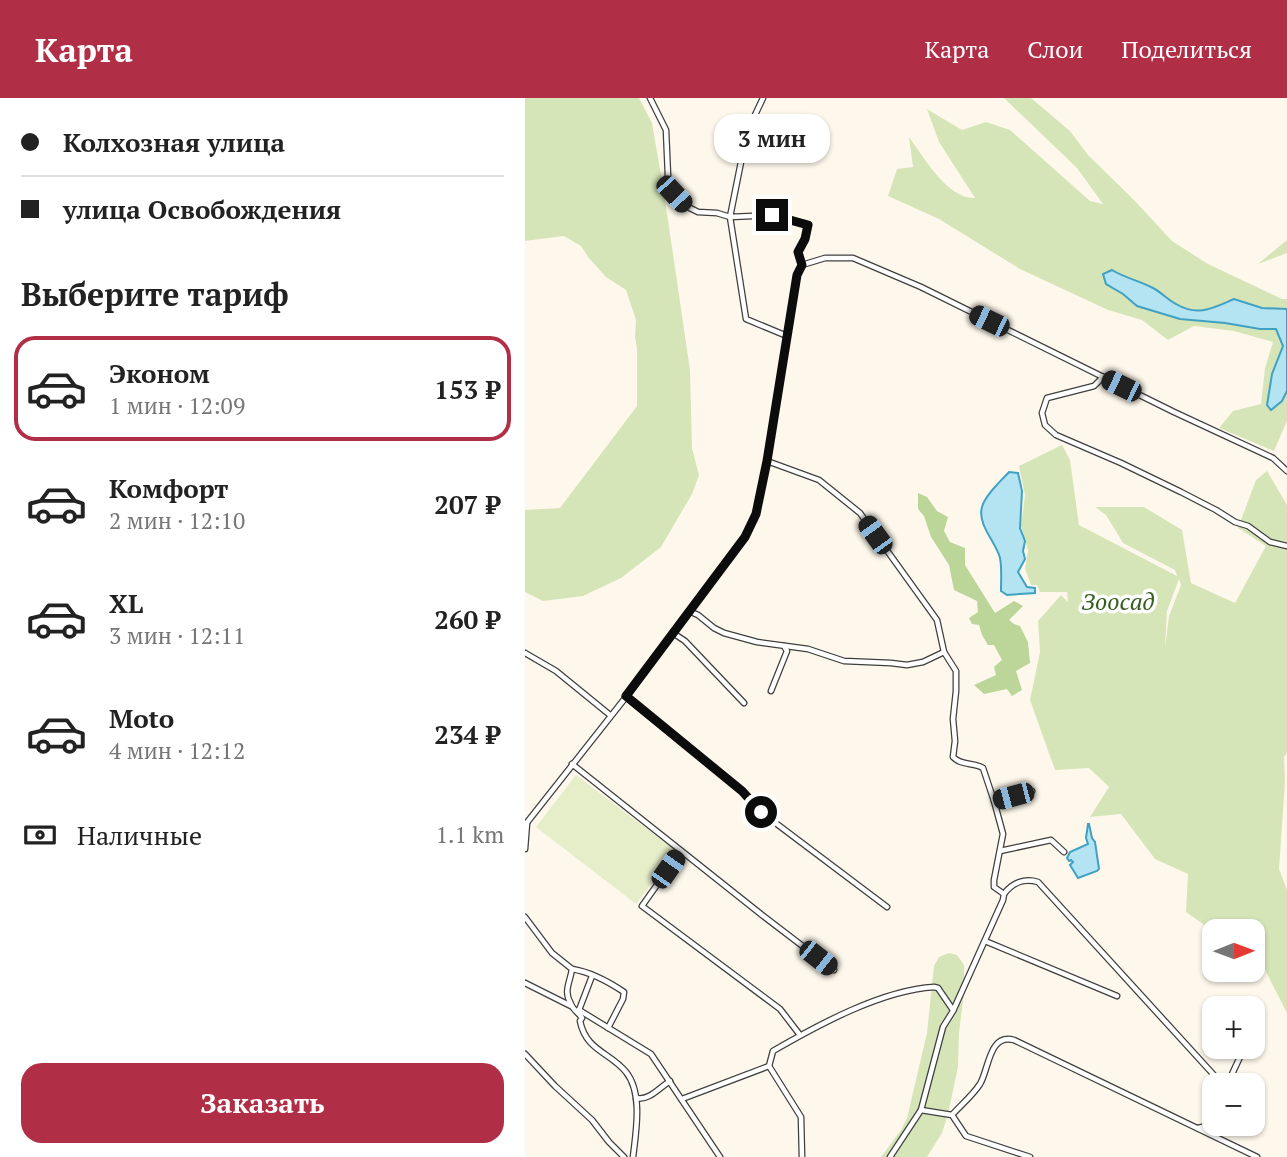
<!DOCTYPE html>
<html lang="ru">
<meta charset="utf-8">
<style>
body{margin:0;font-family:"PT Serif",serif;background:#f2f2f2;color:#222;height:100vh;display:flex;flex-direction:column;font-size:26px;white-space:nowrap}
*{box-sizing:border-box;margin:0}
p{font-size:23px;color:#767676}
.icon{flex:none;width:38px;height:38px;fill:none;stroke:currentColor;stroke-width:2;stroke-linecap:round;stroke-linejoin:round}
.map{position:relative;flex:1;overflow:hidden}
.sheet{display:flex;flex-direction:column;background:#fff;width:525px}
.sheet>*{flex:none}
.hud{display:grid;align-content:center;height:154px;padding:0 21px;background:#fff}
.needle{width:46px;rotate:89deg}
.tools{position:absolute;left:677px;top:821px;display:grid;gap:14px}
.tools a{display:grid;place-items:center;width:63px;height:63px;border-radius:14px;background:#fff;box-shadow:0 2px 5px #0004;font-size:35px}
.end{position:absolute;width:32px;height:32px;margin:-16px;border:9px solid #0c0c0c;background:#fff;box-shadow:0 0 0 4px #fff}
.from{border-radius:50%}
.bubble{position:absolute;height:49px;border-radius:21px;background:#fff;box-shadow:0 2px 5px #0004;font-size:23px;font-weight:700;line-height:49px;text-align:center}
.car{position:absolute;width:21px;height:42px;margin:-21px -10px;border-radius:9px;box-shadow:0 0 5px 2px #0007;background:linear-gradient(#222 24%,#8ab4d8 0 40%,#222 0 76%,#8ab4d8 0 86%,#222 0)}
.hud b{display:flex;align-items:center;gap:24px;height:66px;font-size:26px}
.hud b+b{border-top:2px solid #e0e0e0}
.hud i{width:18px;height:18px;background:#222}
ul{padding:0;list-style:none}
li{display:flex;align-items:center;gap:21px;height:105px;margin:0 14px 10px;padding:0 7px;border:4px solid transparent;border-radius:21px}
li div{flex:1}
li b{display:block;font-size:26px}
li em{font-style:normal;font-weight:700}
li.selected{border-color:#b12e47}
li>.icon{width:63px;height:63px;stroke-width:1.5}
h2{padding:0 21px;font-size:32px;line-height:84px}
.pay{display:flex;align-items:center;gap:18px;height:77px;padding:0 21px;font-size:26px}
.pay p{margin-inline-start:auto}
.cta{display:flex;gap:14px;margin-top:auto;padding:14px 21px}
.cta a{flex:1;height:80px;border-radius:21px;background:#b12e47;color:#fff;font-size:28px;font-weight:700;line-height:80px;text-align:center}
header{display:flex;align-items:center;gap:42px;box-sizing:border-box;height:98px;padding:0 35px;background:#b12e47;color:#fff}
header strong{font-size:33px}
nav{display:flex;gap:38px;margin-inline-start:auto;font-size:24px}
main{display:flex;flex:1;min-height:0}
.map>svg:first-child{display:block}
.green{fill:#d6e5b8;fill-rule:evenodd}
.forest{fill:#bcd599}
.pitch{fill:#e6edc9}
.water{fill:#b4e3f1;stroke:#40a1c3;stroke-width:2}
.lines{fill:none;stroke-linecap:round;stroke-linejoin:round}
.minor-casing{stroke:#3f3f3f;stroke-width:7}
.minor{stroke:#fff;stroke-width:4.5}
.route{stroke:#0c0c0c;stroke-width:9}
.labels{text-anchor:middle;stroke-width:7;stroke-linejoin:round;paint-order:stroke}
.park-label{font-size:24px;font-style:italic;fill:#365e21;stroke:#fff}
</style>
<header>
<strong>Карта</strong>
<nav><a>Карта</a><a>Слои</a><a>Поделиться</a></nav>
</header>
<main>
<section class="sheet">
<div class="hud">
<b><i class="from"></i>Колхозная улица</b>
<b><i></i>улица Освобождения</b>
</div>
<h2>Выберите тариф</h2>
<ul>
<li class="selected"><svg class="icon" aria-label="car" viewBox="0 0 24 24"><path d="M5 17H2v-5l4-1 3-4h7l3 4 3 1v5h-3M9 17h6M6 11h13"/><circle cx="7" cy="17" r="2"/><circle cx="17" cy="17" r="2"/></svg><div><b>Эконом</b><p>1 мин · 12:09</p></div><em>153 ₽</em></li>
<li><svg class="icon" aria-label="car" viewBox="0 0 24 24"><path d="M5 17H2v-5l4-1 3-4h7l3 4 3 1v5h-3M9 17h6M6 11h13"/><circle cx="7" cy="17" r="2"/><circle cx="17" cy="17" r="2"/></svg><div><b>Комфорт</b><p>2 мин · 12:10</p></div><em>207 ₽</em></li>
<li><svg class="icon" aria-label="car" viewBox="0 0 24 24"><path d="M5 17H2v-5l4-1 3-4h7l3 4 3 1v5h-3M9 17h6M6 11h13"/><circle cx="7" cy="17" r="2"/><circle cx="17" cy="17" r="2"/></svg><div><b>XL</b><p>3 мин · 12:11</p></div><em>260 ₽</em></li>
<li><svg class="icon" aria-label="car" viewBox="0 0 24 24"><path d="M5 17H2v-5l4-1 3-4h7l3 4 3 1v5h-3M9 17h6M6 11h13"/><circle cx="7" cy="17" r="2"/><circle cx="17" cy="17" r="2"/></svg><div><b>Moto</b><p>4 мин · 12:12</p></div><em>234 ₽</em></li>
</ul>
<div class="pay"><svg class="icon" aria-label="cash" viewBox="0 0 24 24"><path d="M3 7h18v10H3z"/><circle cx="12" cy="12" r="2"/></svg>Наличные<p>1.1 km</p></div>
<div class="cta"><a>Заказать</a></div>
</section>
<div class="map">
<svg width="762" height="1059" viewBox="0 0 762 1059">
<rect width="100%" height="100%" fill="#fef8ec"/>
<!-- green -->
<g class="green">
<polygon points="0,0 114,0 127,25 139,95 165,272 167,350 174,377 167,396 136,449 96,480 58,498 18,503 0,494 0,412 35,410 112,308 112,251 110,239 111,222 101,192 81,179 63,159 56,148 39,138 0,143"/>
<path d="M479 0H506L545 33 563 57 609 102 647 143 683 166 757 201H762V323L749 353 694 330 708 313 736 306 740 270 748 244 709 233 669 228 643 242 617 222 583 212 495 171 414 121 363 98 372 71 388 69 384 39C399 59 422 101 450 100L414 44 402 11 437 32 461 24 485 32 565 103 578 106 552 70Z"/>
<polygon points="762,142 762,155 733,166"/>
<path d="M537 347 545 362 554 427 652 478 650 472 598 445 581 417 570 409H619L657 432 666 485 710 505 741 448 713 430 731 382 742 373 762 407V655L759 659 760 684 754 771 762 792V915L737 866 728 855V833H710L705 828 685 831 661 814 663 776 630 761 596 716 565 719 584 689 564 670 530 672 505 602 515 554 513 523 536 497 543 504 542 494H515L512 487H506L500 471 503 452 496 428 500 397 494 368ZM654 481 656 487 644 518 640 550 642 513Z"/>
<polygon points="424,855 432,857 439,867 439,894 434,935 433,969 423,1016 417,1035 402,1059 356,1059 376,1032 382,1020 402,935 409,868 414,859"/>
</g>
<!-- forest -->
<polygon class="forest" points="393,395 402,399 412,413 423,419 419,433 425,444 440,450 440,467 470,515 489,503 498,508 484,522 489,526 495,528 503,544 505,565 491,573 497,592 487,598 482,591 459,596 449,587 471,577 469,569 477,562 469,547 463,547 457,537 454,527 447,526 444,520 453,514 452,503 429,492 424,467 406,439 399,418 393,411"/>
<!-- pitch -->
<polygon class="pitch" points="51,677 151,753 111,806 11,729"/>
<!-- water -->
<g class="water">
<path d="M587 172C600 180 615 183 628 190 636 194 643 202 651 206 673 219 688 210 709 201L737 210 762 211V293L757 303 746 312 742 307 747 276 758 248 751 231H735L700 225 655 221 612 208 598 196 581 186 578 176Z"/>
<path d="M484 374 493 375 497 393 495 430 500 443 498 453 500 461 493 474 502 489 510 490V495L482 497 476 493C476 482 477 470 475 460 471 444 452 427 457 409 460 397 476 383 484 374Z"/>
<polygon points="563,726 564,726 567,740 570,744 574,771 572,773 553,780 545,767 548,764 546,762 544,763 542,760 545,754 563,746 561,740"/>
</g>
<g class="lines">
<!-- minor casing -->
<g class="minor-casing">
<g id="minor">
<polyline points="125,0 141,32 143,78 149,96 159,107 173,114 192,115 205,119 221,221 262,238"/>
<polyline points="238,0 222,34 205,119 247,117 283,127 280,141 273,154 277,167"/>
<polyline points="578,279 569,288 522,300 517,315 520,327 531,337 596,365 656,394 691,412 710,424 723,428 745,444 762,448"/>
<path d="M242 363 294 382 335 415 412 522 419 554 431 573V593L428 621 430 643 428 659C437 668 448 664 458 670L469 703"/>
<polyline points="164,513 173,517 189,530 199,535 232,544 283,551 319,563 366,565 382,567 398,564 419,554"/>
<polyline points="148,535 160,543 219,605"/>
<polyline points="0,555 31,573 85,617"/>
<polyline points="246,593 262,553 259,548"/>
<polyline points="101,599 217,693 236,714 362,809"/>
<polyline points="47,666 237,817 309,872"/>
<polyline points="0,727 101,599 220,439 231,416 242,363 272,177 277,167 300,160 328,160 396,189 649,314 748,360 762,373"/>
<polyline points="0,751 2,725"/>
<polyline points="156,753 117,808 255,911 275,937"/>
<polyline points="475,753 526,742 539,754"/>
<path d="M479 796C487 785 499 780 513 784L698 987"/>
<path d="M0 819 27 855 47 871C45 885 38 893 46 906 48 912 54 915 57 920L55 923C61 953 85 954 101 974 118 995 111 1034 108 1059"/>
<polyline points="460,843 592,898"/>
<path d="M47 871C66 874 84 884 99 894L98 901 83 930"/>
<polyline points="0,885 46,908"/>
<polyline points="54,912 126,956 195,1059"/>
<polyline points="54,912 67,878"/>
<polyline points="728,935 729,934"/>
<polyline points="0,956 30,988 67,1022 84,1044 99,1059"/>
<path d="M244 968 248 953C293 927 357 892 409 889L413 890 428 912"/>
<polyline points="702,987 720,948"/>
<path d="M111 1000C124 1003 134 990 145 983"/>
<polyline points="157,1001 244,968 276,1019 277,1059"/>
<polyline points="396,1012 427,1017 441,1038 505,1059"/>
<path d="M427 1017C436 1007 448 997 455 986 464 971 464 935 489 942L732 1059"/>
<polyline points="673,1030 682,1028 690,1015"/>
<polyline points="365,1059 396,1012 418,929 428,913 478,802 479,796 469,789 469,782 478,736 469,703 507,693"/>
</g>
</g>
<!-- minor -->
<use href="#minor" class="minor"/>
</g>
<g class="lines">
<!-- route -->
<polyline class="route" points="236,714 217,693 101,598 220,439 231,416 242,363 272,177 277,167 273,154 280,141 283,127 247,117"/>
</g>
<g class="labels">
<!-- park labels -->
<g class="park-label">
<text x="593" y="512">Зоосад</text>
</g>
</g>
</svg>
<div class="tools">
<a><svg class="needle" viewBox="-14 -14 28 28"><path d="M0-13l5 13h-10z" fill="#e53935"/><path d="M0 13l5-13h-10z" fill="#767676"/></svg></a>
<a>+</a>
<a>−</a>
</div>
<i class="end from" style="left:236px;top:714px"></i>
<i class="end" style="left:247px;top:117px"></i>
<div class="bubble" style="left:189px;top:16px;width:116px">3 мин</div>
<i class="car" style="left:149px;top:96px;rotate:137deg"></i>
<i class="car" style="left:464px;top:223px;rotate:296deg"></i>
<i class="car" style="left:596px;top:288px;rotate:296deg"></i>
<i class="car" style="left:350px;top:437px;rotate:324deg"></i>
<i class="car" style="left:488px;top:698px;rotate:255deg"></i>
<i class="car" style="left:143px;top:771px;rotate:35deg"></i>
<i class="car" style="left:293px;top:860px;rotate:128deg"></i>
</div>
</main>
